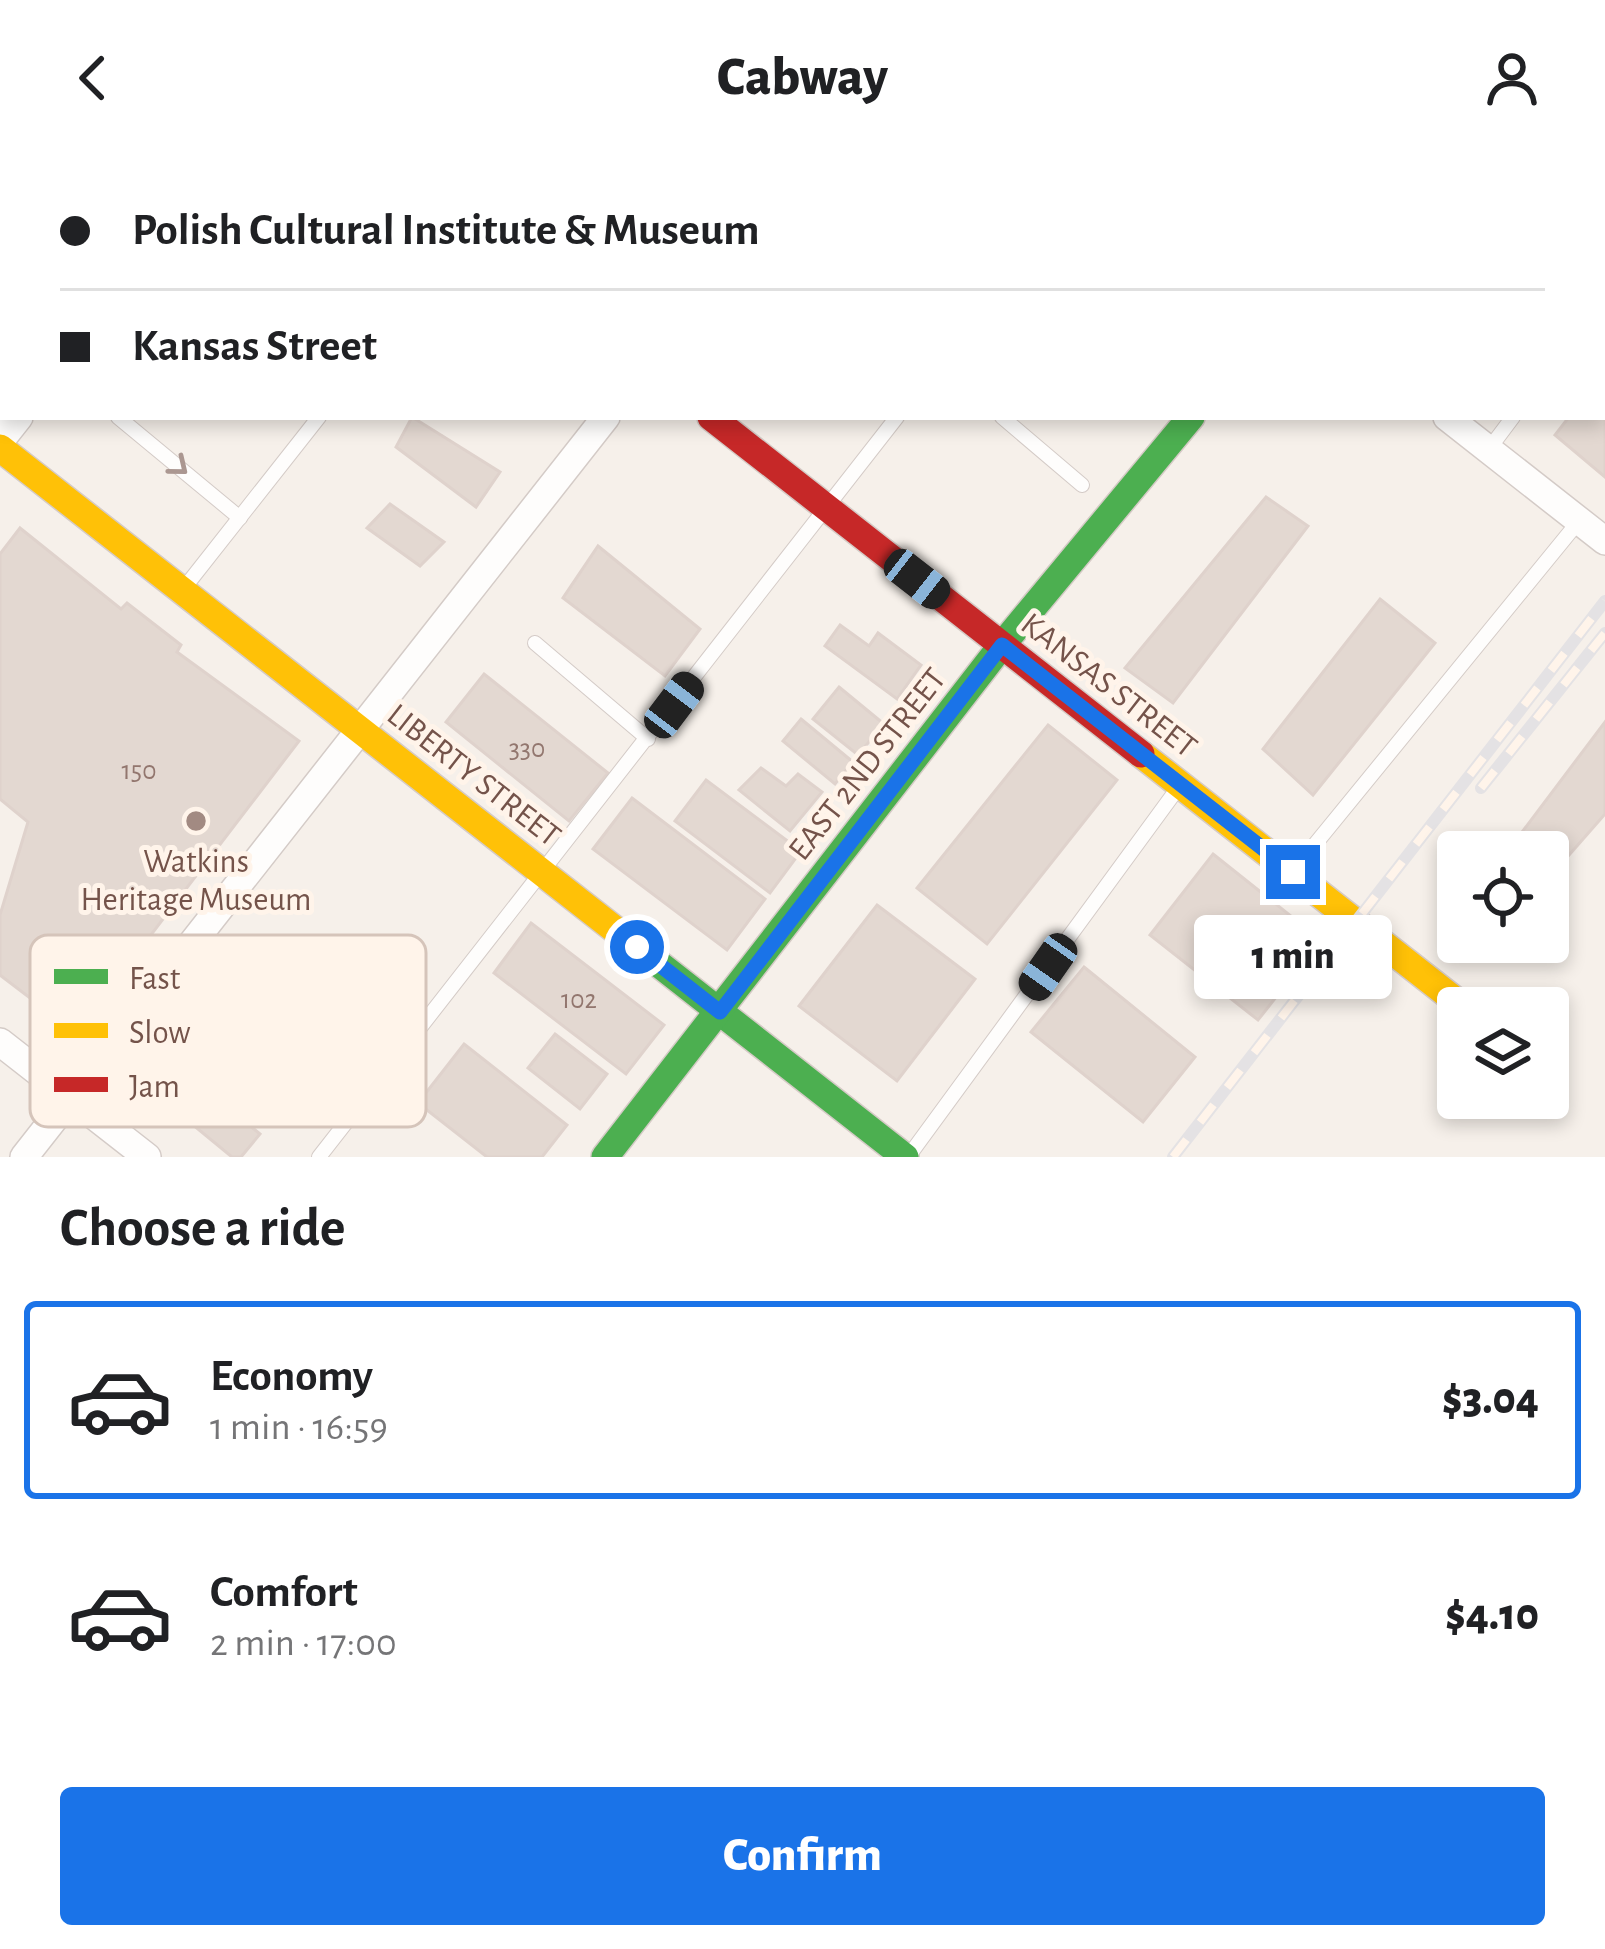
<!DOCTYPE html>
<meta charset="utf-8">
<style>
body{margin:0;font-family:"Alegreya Sans",sans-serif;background:#f2f2f2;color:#202124;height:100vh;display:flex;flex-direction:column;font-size:45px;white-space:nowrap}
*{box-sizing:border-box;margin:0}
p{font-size:39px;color:#757577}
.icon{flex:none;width:66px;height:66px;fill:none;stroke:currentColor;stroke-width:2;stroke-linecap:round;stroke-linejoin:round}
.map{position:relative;height:1001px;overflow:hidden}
.side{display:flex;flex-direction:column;background:#fff;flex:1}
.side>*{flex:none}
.hud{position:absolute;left:0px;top:0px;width:1605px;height:264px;box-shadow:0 6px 18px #0003;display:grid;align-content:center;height:264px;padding:0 60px;background:#fff}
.controls{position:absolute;left:1437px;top:675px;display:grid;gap:24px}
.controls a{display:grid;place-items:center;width:132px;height:132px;border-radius:12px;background:#fff;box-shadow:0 6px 18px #0003;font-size:60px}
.end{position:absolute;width:54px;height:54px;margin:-27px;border:15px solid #1a73e8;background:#fff;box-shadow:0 0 0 6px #fff}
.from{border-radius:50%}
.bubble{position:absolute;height:84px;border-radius:12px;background:#fff;box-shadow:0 6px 18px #0003;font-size:39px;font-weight:800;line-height:84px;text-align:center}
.car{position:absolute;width:36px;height:72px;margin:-36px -18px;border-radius:15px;box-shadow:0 0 9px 3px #0007;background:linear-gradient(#222 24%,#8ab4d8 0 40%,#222 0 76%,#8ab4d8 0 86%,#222 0)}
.hud b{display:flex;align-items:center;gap:42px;height:114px;font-size:45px}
.hud b+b{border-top:3px solid #e0e0e0}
.hud i{width:30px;height:30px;background:#202124}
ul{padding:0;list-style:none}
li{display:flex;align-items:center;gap:36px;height:198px;margin:0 24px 18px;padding:0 36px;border:6px solid transparent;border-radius:12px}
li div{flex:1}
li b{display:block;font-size:45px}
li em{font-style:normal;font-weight:800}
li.on{border-color:#1a73e8}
li>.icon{width:108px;height:108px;stroke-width:1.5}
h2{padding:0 60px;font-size:54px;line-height:144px}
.cta{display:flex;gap:24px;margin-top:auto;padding:24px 60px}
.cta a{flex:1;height:138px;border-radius:12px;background:#1a73e8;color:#fff;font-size:48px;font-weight:800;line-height:138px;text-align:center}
header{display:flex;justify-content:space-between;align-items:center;height:156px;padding:0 60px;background:#fff;font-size:54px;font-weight:800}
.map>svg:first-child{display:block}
.building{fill:#e3d8d1;stroke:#dfd2cc;stroke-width:3}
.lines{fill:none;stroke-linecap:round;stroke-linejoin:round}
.lane-casing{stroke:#d4cbc7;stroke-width:16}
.street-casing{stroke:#d4cbc7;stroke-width:30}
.fast-casing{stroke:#d5cbc6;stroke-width:30}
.slow-casing{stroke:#d5cbc6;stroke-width:30}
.jam-casing{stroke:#d5cbc6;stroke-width:30}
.lane{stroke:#fefdfc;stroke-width:14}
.street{stroke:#fefdfc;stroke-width:27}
.fast{stroke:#4caf50;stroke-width:27}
.slow{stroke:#ffc107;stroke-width:27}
.jam{stroke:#c62828;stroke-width:27}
.rail-casing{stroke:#e4e2e4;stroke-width:12}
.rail{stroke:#fff4ea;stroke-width:8;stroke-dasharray:22;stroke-linecap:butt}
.oneway{stroke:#ab9791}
.route{stroke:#1a73e8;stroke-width:15}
.poi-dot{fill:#a28a82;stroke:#fff4ea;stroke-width:4.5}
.labels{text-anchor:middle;stroke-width:10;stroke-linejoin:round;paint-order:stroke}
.number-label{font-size:27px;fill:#92766e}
.street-label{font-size:33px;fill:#74534a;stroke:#fff4ea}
.poi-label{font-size:33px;fill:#74534a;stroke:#fff4ea}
.key{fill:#fff4ea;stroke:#d5c4ba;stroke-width:3}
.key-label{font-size:33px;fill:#74534a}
</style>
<header><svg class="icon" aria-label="back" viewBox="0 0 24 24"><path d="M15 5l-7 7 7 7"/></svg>Cabway<svg class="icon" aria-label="person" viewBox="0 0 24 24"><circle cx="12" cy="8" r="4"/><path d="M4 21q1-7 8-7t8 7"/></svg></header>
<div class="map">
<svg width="1605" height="1001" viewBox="0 0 1605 1001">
<rect width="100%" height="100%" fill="#f6f0ea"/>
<!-- building -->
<g class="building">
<polygon points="1190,0 1356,0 1354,3"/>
<polygon points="1605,214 1605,321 1555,279 1569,261 1602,261"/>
<polygon points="412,261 500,316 476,351 396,291"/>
<polygon points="1266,341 1308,370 1173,547 1125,512"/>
<polygon points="390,348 444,386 420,410 367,372"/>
<polygon points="20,372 121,453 127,447 181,489 177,496 299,585 76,877 0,819 0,759 28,666 0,643 0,398"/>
<polygon points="598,390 700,473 665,520 563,442"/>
<polygon points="1380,443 1435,487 1313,639 1263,593"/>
<polygon points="840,469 869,490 878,477 921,509 897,543 825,490"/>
<polygon points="484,518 608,617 569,665 446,566"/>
<polygon points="839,531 884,568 858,599 813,563"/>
<polygon points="801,563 853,606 835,628 783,585"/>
<polygon points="1605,566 1605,658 1548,723 1548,696 1507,696"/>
<polygon points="1048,569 1117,624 987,788 917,732"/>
<polygon points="761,612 786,630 798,618 822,636 790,675 739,634"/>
<polygon points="706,624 801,695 770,737 675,665"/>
<polygon points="632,642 765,743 727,794 593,693"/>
<polygon points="1213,698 1321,784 1258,864 1150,779"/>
<polygon points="877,749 975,823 897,925 799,850"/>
<polygon points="531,767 664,869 626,918 494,817"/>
<polygon points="1084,811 1195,901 1143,966 1031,876"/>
<polygon points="555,878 607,918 580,953 528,912"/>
<polygon points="464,888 567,969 542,1001 487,1001 418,947"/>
<polygon points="181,913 260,978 241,1001 232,1001 159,941"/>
</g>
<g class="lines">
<!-- lane casing -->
<g class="lane-casing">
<g id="lane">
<polyline points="522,3 525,0"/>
<polyline points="1602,145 1605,141"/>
<polyline points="118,261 240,362"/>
<polyline points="1002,261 1082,329"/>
<polyline points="1489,293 1513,261"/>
<polyline points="185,431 319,261"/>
<polyline points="535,487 648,583"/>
<polyline points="1294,714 1579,365"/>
<polyline points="319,1001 897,261"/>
<polyline points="908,1001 1178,632"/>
</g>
</g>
<!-- street casing -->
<g class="street-casing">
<g id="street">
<polyline points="379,0 383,3"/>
<polyline points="220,3 222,0"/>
<polyline points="810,3 812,0"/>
<polyline points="1447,261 1605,385"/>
<polyline points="0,285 19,261"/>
<polyline points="0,886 147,1001"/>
<polyline points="24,1001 606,261"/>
</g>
</g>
<!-- fast casing -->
<g class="fast-casing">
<g id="fast">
<polyline points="1399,3 1401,0"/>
<polyline points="627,783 905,1001"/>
<polyline points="605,1001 1002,489 1191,261"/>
</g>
</g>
<!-- slow casing -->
<g class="slow-casing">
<g id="slow">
<polyline points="0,292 627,783"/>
<polyline points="1141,598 1465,852"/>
</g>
</g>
<!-- jam casing -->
<g class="jam-casing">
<g id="jam">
<polyline points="1111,0 1115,3"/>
<polyline points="711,261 1141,598"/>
</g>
</g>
<!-- lane -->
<use href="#lane" class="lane"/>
<!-- street -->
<use href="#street" class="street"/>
<!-- fast -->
<use href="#fast" class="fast"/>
<!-- slow -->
<use href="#slow" class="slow"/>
<!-- jam -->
<use href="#jam" class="jam"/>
<!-- rail casing -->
<g class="rail-casing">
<g id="rail">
<polyline points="1481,632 1605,477"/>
<polyline points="1173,1001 1605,445"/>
</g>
</g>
<!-- rail -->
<use href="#rail" class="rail"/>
</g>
<!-- one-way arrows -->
<defs><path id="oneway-chevron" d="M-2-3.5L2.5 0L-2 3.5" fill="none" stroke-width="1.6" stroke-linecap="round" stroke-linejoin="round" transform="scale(3)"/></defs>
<use class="oneway" href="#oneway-chevron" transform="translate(179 311) rotate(39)"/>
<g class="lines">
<!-- route -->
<polyline class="route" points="637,791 720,856 1002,489 1293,716"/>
</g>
<!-- markers -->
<circle class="poi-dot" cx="196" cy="665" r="12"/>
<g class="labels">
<!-- number labels -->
<g class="number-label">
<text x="527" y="601">330</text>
<text x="139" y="623">150</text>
<text x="579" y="852">102</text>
</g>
<!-- street labels -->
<g class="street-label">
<text transform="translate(1110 528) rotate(38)" y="12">KANSAS STREET</text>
<text transform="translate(866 607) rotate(-52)" y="12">EAST 2ND STREET</text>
<text transform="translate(475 618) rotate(38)" y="12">LIBERTY STREET</text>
</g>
<!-- poi labels -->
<g class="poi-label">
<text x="196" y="716">Watkins<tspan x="196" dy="38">Heritage Museum</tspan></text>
</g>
</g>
<!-- legend -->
<rect x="30" y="779" width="396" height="192" rx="18" class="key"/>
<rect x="54" y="813" width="54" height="15" fill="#4caf50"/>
<rect x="54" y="867" width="54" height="15" fill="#ffc107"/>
<rect x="54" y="921" width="54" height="15" fill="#c62828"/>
<g class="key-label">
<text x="129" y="833">Fast</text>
<text x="129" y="887">Slow</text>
<text x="129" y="941">Jam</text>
</g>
</svg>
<div class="controls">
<a><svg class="icon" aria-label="locate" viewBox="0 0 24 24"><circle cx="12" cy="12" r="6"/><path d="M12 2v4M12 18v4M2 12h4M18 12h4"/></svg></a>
<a><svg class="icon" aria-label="layers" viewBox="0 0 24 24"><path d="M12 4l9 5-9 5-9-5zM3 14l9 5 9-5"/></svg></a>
</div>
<i class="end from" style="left:637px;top:791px"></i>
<i class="end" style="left:1293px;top:716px"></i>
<div class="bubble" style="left:1194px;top:759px;width:198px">1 min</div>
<i class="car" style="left:917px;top:423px;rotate:128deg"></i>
<i class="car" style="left:674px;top:549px;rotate:37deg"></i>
<i class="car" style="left:1048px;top:811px;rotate:215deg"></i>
<div class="hud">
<b><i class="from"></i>Polish Cultural Institute &amp; Museum</b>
<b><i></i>Kansas Street</b>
</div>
</div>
<section class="side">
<h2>Choose a ride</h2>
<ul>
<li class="on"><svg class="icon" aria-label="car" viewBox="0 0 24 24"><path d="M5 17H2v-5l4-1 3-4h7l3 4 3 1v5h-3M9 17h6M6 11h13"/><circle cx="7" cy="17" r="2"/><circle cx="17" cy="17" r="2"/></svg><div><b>Economy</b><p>1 min · 16:59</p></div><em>$3.04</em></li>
<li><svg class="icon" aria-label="car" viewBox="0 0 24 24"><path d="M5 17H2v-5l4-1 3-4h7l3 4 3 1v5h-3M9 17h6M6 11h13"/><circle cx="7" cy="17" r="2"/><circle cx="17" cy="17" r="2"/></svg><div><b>Comfort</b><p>2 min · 17:00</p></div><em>$4.10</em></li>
</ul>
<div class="cta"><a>Confirm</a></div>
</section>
